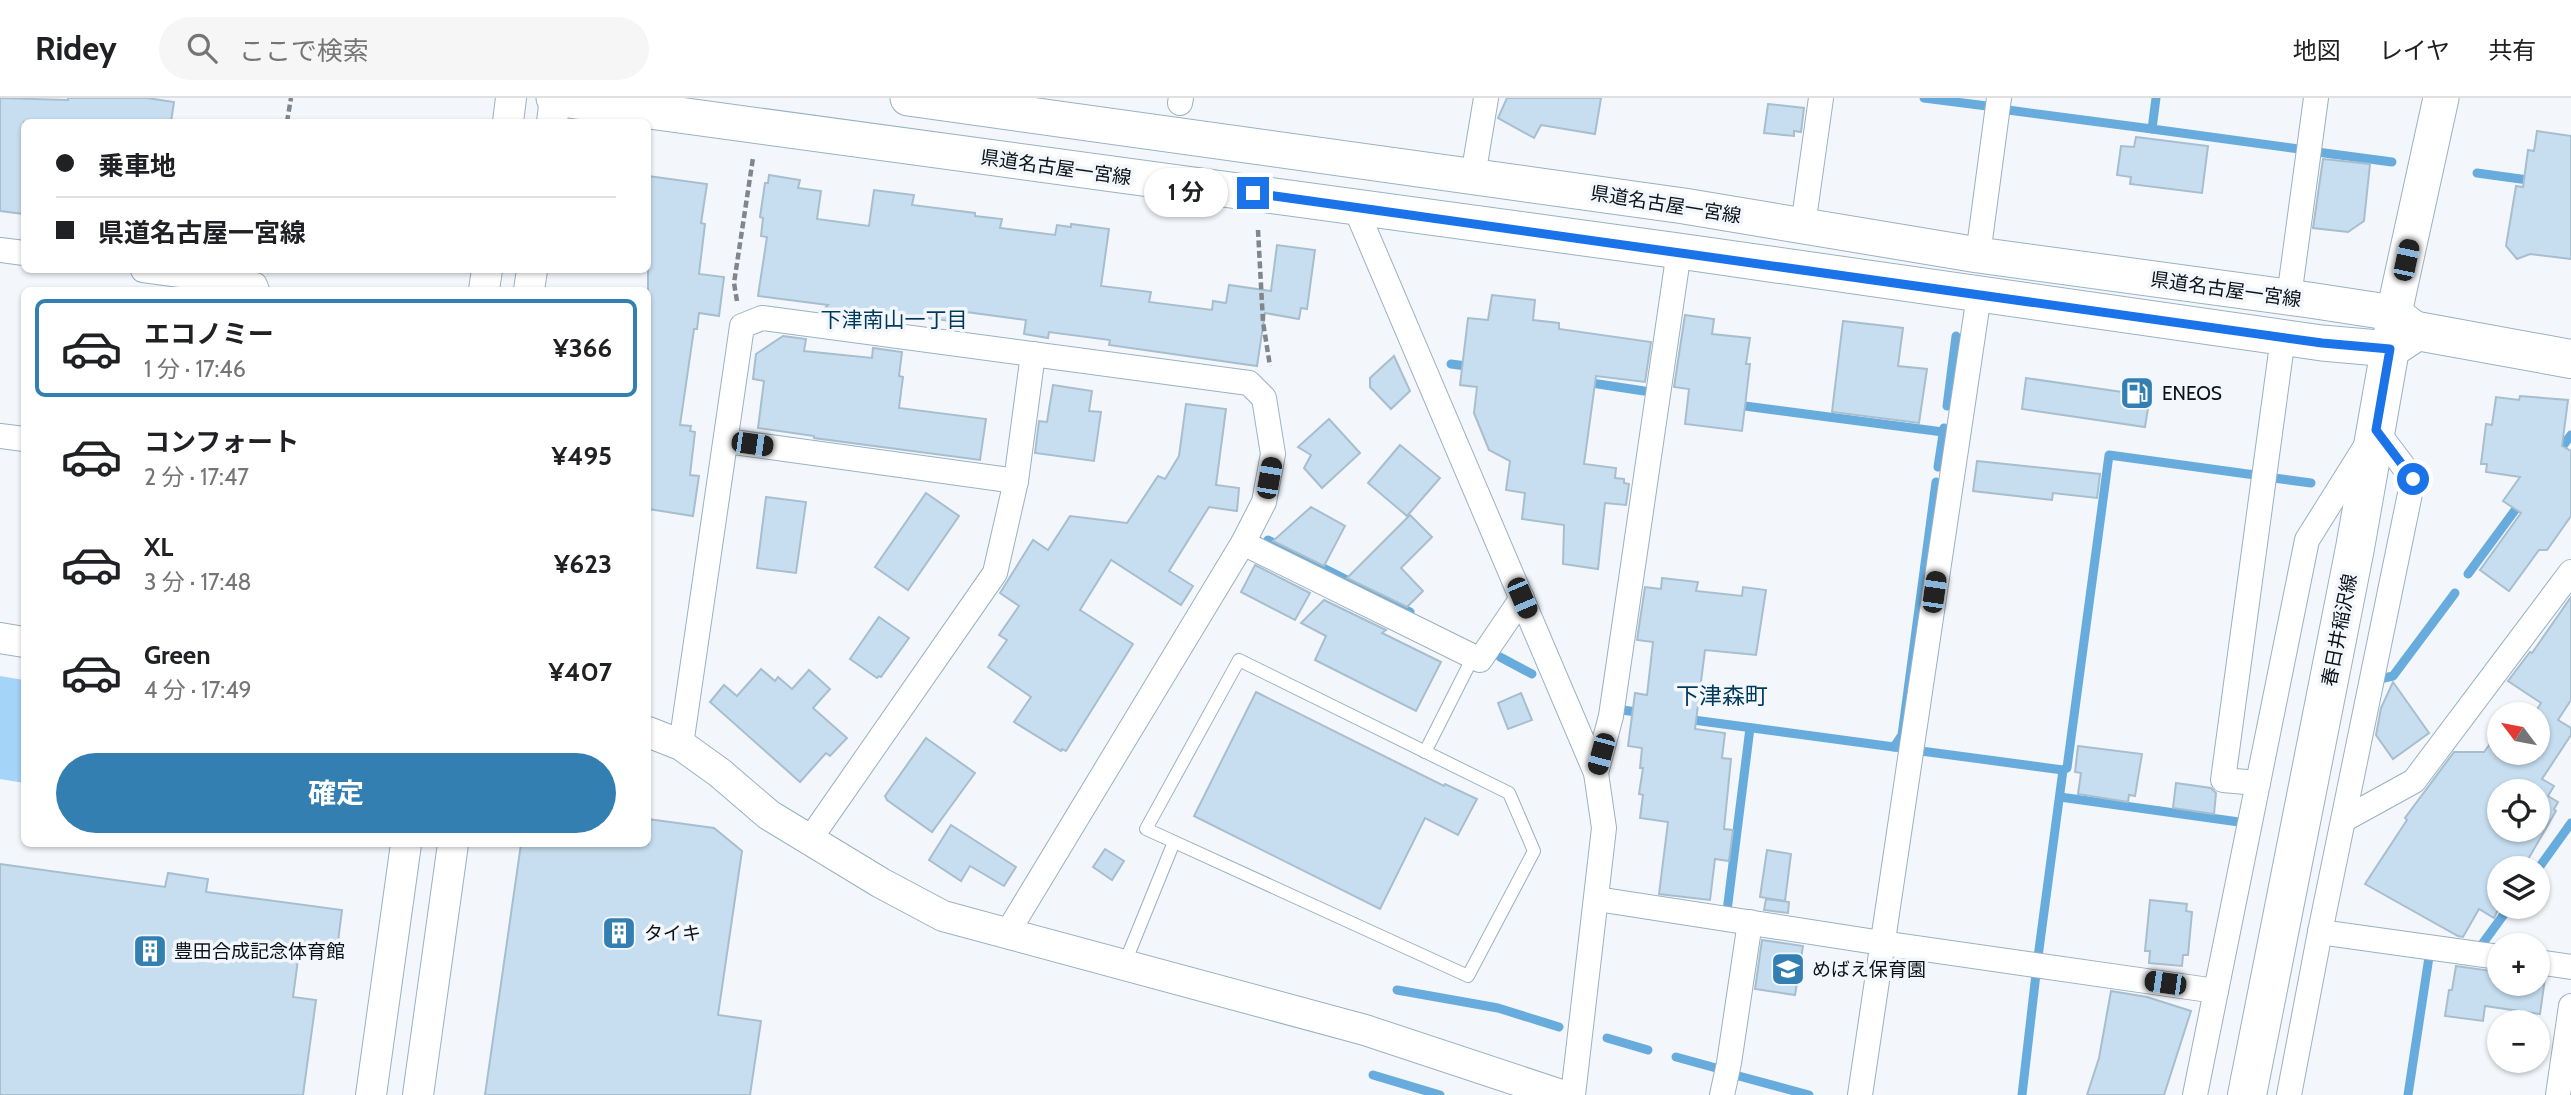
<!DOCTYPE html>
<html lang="ja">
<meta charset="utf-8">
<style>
body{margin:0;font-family:Cabin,"Noto Sans JP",sans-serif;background:#f6f6f6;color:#202124;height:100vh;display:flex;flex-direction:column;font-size:26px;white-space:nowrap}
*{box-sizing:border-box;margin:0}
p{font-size:23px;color:#757577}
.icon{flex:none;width:38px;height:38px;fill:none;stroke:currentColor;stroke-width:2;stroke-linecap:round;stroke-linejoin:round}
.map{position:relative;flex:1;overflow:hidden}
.drawer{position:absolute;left:21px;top:189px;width:630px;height:560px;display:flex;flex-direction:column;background:#fff;border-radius:10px;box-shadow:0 2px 5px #0004}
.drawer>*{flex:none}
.banner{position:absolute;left:21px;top:21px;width:630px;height:154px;border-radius:10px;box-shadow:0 2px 5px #0004;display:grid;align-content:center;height:154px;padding:0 35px;background:#fff}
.needle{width:46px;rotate:302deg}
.tools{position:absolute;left:2487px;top:604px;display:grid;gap:14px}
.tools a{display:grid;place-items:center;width:63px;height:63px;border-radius:50%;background:#fff;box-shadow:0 2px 5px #0004;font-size:35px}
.end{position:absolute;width:32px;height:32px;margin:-16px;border:9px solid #1a73e8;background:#fff;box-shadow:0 0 0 4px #fff}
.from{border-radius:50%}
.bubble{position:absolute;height:49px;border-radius:24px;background:#fff;box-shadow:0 2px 5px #0004;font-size:23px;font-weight:700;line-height:49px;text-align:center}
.car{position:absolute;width:21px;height:42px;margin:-21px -10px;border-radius:9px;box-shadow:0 0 5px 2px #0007;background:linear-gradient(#222 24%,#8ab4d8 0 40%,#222 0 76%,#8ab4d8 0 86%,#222 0)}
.banner b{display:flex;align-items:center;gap:24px;height:66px;font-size:26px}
.banner b+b{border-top:2px solid #e0e0e0}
.banner i{width:18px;height:18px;background:#202124}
ul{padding:12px 0 0;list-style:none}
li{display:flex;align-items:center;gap:21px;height:98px;margin:0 14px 10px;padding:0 21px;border:4px solid transparent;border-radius:10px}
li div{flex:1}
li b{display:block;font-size:26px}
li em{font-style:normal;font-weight:700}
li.active{border-color:#337fb2}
li>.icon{width:63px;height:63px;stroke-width:1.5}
.primary-button{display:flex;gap:14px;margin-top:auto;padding:14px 35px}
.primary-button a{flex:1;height:80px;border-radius:42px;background:#337fb2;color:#fff;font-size:28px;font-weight:700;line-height:80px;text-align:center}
header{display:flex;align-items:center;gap:42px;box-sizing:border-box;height:98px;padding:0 35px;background:#fff;border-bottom:2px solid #e0e0e0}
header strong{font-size:33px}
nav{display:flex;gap:38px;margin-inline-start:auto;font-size:24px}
.search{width:490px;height:63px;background:#f6f6f6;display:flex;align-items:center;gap:18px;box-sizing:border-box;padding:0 24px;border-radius:38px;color:#757577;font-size:26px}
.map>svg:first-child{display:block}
.green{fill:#a5d4f9}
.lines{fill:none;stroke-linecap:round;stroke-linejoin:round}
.stream{stroke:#68acdd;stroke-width:9}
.building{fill:#c6def0;stroke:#a7becf;stroke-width:2;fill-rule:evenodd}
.service-casing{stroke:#9ab1c2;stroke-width:14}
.minor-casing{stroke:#9ab1c2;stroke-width:26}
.tertiary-casing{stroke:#9ab1c2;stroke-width:32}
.secondary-casing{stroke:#9ab1c2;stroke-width:37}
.primary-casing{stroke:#9ab1c2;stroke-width:40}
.path{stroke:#80868b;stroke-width:4.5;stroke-dasharray:7 3.5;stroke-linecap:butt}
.service{stroke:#fff;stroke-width:12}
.minor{stroke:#fff;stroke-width:24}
.tertiary{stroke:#fff;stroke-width:30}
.secondary{stroke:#fff;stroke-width:35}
.primary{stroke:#fff;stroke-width:38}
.route{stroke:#1a73e8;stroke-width:9}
.labels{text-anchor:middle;stroke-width:7;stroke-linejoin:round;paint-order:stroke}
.street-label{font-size:19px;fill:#0b1319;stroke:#f3f7fb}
.poi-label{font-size:19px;fill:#0b1319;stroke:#f3f7fb;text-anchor:start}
.neighbourhood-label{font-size:21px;fill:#003a5b;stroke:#f3f7fb}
.quarter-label{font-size:23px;fill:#003a5b;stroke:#f3f7fb}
</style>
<header>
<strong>Ridey</strong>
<div class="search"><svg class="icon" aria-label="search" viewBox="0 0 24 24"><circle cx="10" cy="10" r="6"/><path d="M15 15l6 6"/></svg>ここで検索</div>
<nav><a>地図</a><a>レイヤ</a><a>共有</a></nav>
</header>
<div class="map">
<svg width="2571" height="997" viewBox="0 0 2571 997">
<rect width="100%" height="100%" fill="#f3f7fb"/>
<!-- green -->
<polygon class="green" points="0,578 24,582 24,685 0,681"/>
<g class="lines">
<!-- stream -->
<g class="stream">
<polyline points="1924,0 1987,8"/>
<polyline points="2156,0 2152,31 2299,51"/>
<polyline points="2008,12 2152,31"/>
<polyline points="2317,54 2392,64"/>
<polyline points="2477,75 2535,83"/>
<polyline points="1451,266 1474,269"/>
<polyline points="1585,284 1644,293"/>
<polyline points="1737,307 1943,334"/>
<polyline points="1947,308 1956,238"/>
<polyline points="2557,356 2571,337"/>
<polyline points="1938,369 1944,330"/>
<polyline points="2274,380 2311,385"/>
<polyline points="1268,442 1410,514"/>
<polyline points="2468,476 2521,404"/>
<polyline points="1500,559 1532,576"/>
<polyline points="2384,580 2393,578 2455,495"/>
<polyline points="1622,612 1644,615"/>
<polyline points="1686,621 1894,649"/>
<polyline points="1903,650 1894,649 1902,637 1936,384"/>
<polyline points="1921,653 2063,672 2038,859"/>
<polyline points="2063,672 2067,670 2109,357 2255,377"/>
<polyline points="2060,699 2239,724"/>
<polyline points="2538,771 2571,725"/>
<polyline points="1727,813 1750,630"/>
<polyline points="2483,845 2510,808"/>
<polyline points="1397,892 1498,910 1559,929"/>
<polyline points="1607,940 1648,952"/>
<polyline points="1676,959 1716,970"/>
<polyline points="1373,977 1440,997"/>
<polyline points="1735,977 1809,997"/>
<polyline points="2022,997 2036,876"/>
<polyline points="2408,997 2429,859"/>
</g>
</g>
<!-- building -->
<g class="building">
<polygon points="0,0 68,2 68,0 147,0 174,4 171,24 24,24 24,116 0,113"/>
<polygon points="1507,0 1601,0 1595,36 1541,27 1534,40 1498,20"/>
<polygon points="1768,6 1804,10 1801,34 1794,33 1794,38 1764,35"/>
<polygon points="2537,33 2571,38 2571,161 2530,156 2517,161 2506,148 2516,88 2523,89 2528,52 2534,53"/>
<polygon points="2136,39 2208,48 2202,95 2130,86 2131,79 2117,77 2121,48 2134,49"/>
<polygon points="2323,61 2370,66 2364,123 2348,134 2313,130"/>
<polygon points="769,77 800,82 798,90 821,93 817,121 869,128 874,92 914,97 912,107 975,115 975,118 1002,121 1000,130 1055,137 1057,127 1071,129 1071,126 1109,131 1101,188 1151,194 1149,204 1212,212 1213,203 1226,205 1229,187 1271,193 1277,147 1315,152 1307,211 1301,210 1299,221 1265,215 1257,268 1109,247 1110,242 1049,234 1048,240 1024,236 1026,222 951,212 950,223 910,218 906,224 877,220 878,216 825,210 828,207 758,198 767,139 761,138 763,120 760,119 765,85 768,85"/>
<polygon points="648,78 707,86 701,125 705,126 699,176 724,179 719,218 699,215 697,231 694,231 680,327 691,328 690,333 695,334 690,377 699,378 693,418 648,411"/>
<polygon points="1492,197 1535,202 1533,222 1559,225 1559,231 1651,244 1645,284 1596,278 1584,366 1616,370 1615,380 1624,381 1624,385 1629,386 1626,407 1605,405 1598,471 1563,466 1564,427 1522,421 1525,395 1506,392 1510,363 1489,352 1474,315 1477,289 1460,287 1468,220 1488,222"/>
<polygon points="1685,217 1714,221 1712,236 1750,240 1746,266 1750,266 1742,333 1685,326 1689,291 1674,289"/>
<polygon points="1843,223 1903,230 1898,268 1927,271 1919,325 1832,314"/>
<polygon points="783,238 806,241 804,253 872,260 873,250 902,254 899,278 903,279 899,310 986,321 980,362 814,340 814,338 758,330 764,283 753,281 756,256"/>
<polygon points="1394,258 1410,293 1391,311 1370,289 1370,280"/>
<polygon points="2026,280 2150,298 2145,329 2022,311"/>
<polygon points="1053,287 1092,293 1089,313 1101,314 1094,363 1035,355 1039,323 1047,324"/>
<polygon points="2520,298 2568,302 2562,348 2571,353 2571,418 2547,452 2539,452 2509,493 2480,472 2521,415 2503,403 2520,379 2486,374 2487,366 2481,366 2486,326 2492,327 2496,299 2519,302"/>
<polygon points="1186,306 1226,311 1216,387 1239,390 1237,413 1209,409 1169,473 1193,488 1181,507 1111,462 1080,512 1133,546 1066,653 1062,651 1061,653 1014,624 1031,599 988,569 1007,542 999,537 1019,508 1000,495 1033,442 1048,452 1070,418 1127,425 1158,378 1165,381 1179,358"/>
<polygon points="1329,321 1360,355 1322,390 1304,370 1311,357 1298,349"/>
<polygon points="1400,347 1440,380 1407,418 1368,385"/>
<polygon points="1977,363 2100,376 2097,400 2053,395 2052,402 1973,393"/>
<polygon points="926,395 959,418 908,492 875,469"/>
<polygon points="766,399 806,404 796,475 757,470"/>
<polygon points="1311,409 1345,428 1324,468 1273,443"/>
<polygon points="1410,417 1432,439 1401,470 1423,493 1407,509 1347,480"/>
<polygon points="1255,467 1310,495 1295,522 1241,494"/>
<polygon points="1662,480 1698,484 1696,493 1742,498 1743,489 1766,492 1756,557 1705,552 1695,631 1725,635 1722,660 1731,661 1724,731 1733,732 1729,763 1715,761 1710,802 1659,796 1668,724 1640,720 1643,697 1639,696 1643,670 1640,670 1642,650 1628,648 1635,595 1647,597 1653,544 1637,542 1645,489 1661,491"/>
<path d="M2571 499V602L2558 622 2571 630V637L2542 681 2554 688 2548 698 2558 704 2554 711 2556 713 2523 770H2499L2500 808 2494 820 2479 811 2463 839 2458 838 2365 786 2407 722 2405 720 2454 654H2484L2496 638 2499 640V654H2538V616H2534L2541 605 2508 583 2530 554 2532 555ZM2499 693H2538V732H2499Z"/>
<polygon points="1324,502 1386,532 1382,535 1441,564 1416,613 1315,562 1326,538 1301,525"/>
<polygon points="879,519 909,540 881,579 879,578 877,580 850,561"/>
<polygon points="761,571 775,583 778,579 792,591 809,572 830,591 813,610 847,640 830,658 826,655 800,684 710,604 724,587 737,598"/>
<polygon points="2393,584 2429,635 2393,661 2376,637 2381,610"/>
<polygon points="1256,594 1444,688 1445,686 1477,701 1458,737 1425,720 1380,811 1194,718"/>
<polygon points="1521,595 1532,622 1508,631 1498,605"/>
<polygon points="926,640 975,675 932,734 887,702 885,698"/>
<polygon points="2078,648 2142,656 2135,698 2129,697 2128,704 2078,696 2081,675 2075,674"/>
<polygon points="2176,685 2211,690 2216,695 2214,716 2173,710"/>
<polygon points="648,721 714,730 742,753 718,917 761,923 750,997 485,997 521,746 648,746"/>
<polygon points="951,727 1016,769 1004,788 970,768 961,783 929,762"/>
<polygon points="1105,751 1124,763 1112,782 1093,769"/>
<polygon points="1767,752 1791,756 1785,803 1760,799"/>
<polygon points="0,766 165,789 168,775 208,781 206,794 342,812 336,859 299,854 293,899 316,902 303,997 0,997"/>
<polygon points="1766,801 1789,804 1788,815 1764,812"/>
<polygon points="2150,802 2187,806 2186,813 2192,814 2188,857 2183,857 2182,868 2149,865 2150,853 2145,853"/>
<polygon points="1762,842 1803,848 1795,897 1755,891"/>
<polygon points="2456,868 2499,874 2499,886 2538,886 2538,879 2545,880 2540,916 2485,908 2483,923 2445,918 2449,892 2452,892"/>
<polygon points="2111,893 2147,899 2191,913 2164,997 2087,997 2099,960"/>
</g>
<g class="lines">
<!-- service casing -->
<g class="service-casing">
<g id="service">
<polygon points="1239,562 1509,695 1534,753 1468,878 1146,731"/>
<polyline points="1425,654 1473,559"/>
<polyline points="1124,867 1174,744"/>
</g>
</g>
<!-- minor casing -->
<g class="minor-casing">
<g id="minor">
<polyline points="1180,5 1181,0"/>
<polyline points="1473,78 1486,0"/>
<polyline points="1355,109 1596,675 1604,730 1573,997"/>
<polyline points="1803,128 1821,0"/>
<polyline points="0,152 24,155"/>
<polyline points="1978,157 1999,0"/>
<polyline points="143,172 255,187 257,192"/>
<polyline points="2289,199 2316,0"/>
<polyline points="0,338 24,341"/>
<polyline points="726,343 1016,383"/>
<polyline points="1243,445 1480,562 1522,500"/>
<polyline points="681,647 742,228 762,220 1249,285 1264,300 1273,356 1264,404 1243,445 1006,837"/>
<polyline points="1596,675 1611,618 1679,153"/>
<polyline points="2258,685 2223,682 2283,239"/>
<polyline points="2345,721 2414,683 2571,474"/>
<polyline points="810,741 995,475 1016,383 1033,256"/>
<polyline points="1597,801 1882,845 2216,893"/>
<polyline points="2320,834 2499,859"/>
<polyline points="2538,864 2571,869"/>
<polyline points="1722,997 1729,965 1750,824"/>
<polyline points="1860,997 1979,197"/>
<polyline points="2195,997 2307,442 2376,332 2413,381 2320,834 2289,997"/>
<polyline points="2558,997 2571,908"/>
</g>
</g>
<!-- tertiary casing -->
<g class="tertiary-casing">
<g id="tertiary">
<polyline points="508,24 511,0"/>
<polyline points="552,24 555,0"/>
<polyline points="484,192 487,172"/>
<polyline points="529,192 532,172"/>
<polyline points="0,540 24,544"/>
<polyline points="648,634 681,647 720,675 769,717 881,785 943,818 1365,932 1561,997"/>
<polyline points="371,997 406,746"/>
<polyline points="418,997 453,746"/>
</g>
</g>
<!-- secondary casing -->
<g class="secondary-casing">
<g id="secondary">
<polyline points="554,0 1679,153 2322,245 2390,251 2394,215 2441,0"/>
<polyline points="908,0 1684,108 1978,157 2309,202 2394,215 2413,230"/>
</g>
</g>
<!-- primary casing -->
<g class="primary-casing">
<polyline id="primary" points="2247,997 2355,450 2390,251 2417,233 2571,261"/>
</g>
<!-- path -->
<g class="path">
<polyline points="287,24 291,0"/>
<polyline points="1258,132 1263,224 1270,268"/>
<polyline points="737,203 734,185 753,60"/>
</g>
<!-- service -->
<use href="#service" class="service"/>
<!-- minor -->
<use href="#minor" class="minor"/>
<!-- tertiary -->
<use href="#tertiary" class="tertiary"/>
<!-- secondary -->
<use href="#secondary" class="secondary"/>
<!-- primary -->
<use href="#primary" class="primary"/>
</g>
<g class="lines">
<!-- route -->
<polyline class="route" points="1253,95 2322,245 2390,251 2376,332 2413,381"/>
</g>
<!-- icons -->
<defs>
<g id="fuel-square" transform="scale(1.75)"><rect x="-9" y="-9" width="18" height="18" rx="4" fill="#337fb2" stroke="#f3f7fb"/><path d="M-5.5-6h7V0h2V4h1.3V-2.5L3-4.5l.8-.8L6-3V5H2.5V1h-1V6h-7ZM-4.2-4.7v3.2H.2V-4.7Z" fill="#fff"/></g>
<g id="building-square" transform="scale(1.75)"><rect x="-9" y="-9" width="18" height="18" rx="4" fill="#337fb2" stroke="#f3f7fb"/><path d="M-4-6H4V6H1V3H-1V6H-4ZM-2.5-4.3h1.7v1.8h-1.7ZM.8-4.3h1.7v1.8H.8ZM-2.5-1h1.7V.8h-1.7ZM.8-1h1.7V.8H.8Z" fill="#fff"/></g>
<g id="school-square" transform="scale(1.75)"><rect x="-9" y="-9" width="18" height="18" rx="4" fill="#337fb2" stroke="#f3f7fb"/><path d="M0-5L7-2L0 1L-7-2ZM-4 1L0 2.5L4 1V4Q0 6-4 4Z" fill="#fff"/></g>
</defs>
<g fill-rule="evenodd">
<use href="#fuel-square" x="2137" y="295"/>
<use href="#building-square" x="619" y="835"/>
<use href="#building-square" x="150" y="853"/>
<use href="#school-square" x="1788" y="871"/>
</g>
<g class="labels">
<!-- street labels -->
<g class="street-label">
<text transform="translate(1056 69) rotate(8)" y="7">県道名古屋一宮線</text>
<text transform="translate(1666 106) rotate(9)" y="7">県道名古屋一宮線</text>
<text transform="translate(2226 191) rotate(8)" y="7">県道名古屋一宮線</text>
<text transform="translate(2339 532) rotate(-79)" y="7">春日井稲沢線</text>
</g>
<!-- poi labels -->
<g class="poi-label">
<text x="2162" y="302">ENEOS</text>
<text x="644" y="842">タイキ</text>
<text x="174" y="860">豊田合成記念体育館</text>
<text x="1812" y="878">めばえ保育園</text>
</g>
<!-- neighbourhood labels -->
<g class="neighbourhood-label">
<text x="894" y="229">下津南山一丁目</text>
</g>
<!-- quarter labels -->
<g class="quarter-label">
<text x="1722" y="606">下津森町</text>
</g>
</g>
</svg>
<div class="tools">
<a><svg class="needle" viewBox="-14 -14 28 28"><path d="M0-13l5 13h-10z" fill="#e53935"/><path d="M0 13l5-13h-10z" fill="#757577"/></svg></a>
<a><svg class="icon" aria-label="locate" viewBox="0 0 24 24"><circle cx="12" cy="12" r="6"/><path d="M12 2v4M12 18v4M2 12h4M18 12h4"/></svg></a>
<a><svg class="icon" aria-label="layers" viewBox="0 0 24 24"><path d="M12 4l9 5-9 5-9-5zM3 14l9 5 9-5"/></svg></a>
<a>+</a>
<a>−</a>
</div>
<i class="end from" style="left:2413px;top:381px"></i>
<i class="end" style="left:1253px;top:95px"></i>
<div class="bubble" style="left:1144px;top:70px;width:84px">1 分</div>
<i class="car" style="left:2406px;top:162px;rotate:12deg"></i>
<i class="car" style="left:752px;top:346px;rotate:98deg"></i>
<i class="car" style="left:1269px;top:380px;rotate:10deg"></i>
<i class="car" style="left:1934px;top:494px;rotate:8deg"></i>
<i class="car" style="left:1522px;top:500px;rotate:157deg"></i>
<i class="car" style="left:1601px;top:656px;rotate:195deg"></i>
<i class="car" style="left:2165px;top:885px;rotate:278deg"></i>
<div class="banner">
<b><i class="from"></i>乗車地</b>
<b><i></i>県道名古屋一宮線</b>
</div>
<section class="drawer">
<ul>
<li class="active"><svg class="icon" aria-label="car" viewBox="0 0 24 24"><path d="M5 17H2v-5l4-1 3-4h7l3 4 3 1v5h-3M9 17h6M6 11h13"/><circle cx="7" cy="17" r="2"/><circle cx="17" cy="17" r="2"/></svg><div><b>エコノミー</b><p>1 分 · 17:46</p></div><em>¥366</em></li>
<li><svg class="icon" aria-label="car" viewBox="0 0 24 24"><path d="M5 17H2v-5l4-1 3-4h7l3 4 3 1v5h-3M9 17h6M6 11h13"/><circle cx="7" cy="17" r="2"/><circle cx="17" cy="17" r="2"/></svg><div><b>コンフォート</b><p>2 分 · 17:47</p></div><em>¥495</em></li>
<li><svg class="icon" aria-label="car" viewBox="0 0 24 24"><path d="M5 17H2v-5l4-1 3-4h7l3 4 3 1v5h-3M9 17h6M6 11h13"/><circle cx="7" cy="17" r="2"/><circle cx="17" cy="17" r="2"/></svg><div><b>XL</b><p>3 分 · 17:48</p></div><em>¥623</em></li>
<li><svg class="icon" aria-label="car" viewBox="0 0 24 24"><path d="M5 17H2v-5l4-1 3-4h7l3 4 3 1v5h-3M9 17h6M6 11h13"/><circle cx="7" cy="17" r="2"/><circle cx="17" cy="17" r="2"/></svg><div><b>Green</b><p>4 分 · 17:49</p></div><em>¥407</em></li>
</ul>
<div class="primary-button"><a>確定</a></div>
</section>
</div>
